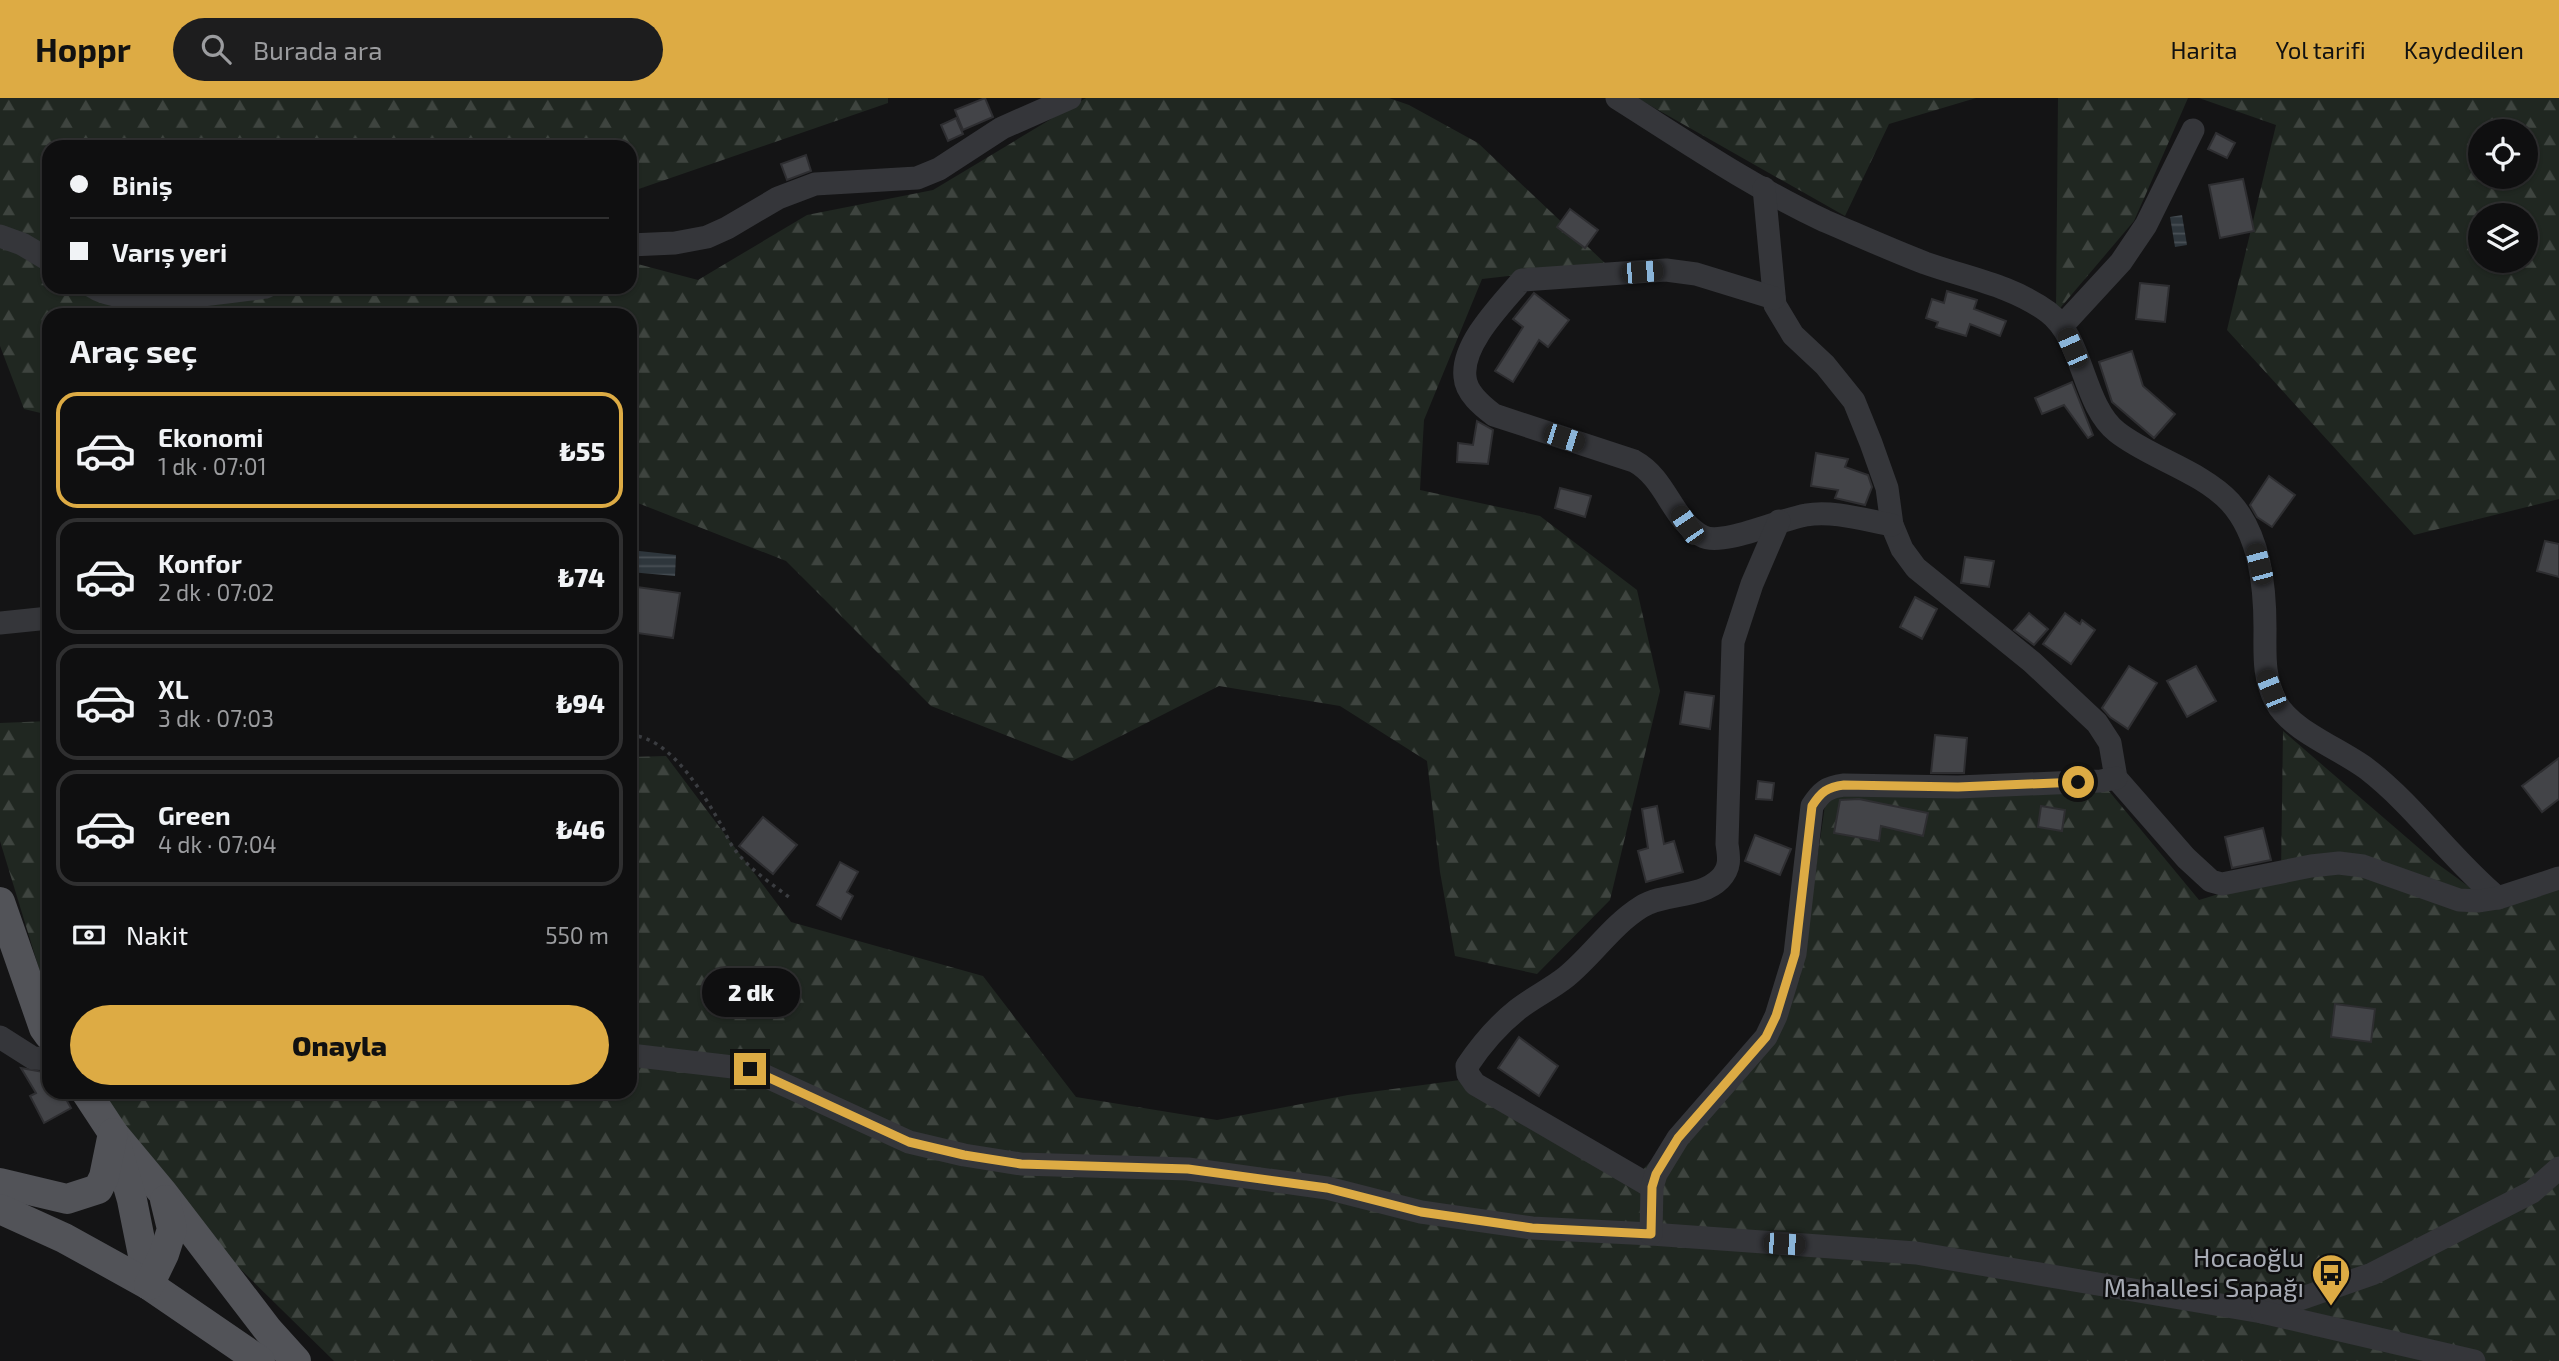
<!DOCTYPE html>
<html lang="tr">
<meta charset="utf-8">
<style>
body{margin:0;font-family:"Exo 2",sans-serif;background:#1d1d1e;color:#f1f3f6;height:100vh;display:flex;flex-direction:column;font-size:26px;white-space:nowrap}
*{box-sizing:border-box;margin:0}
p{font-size:23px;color:#9b9c9f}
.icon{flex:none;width:38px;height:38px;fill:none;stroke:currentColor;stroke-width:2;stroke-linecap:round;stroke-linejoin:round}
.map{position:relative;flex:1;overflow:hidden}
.side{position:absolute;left:42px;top:210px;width:595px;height:791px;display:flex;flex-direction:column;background:#0f0f10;border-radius:21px;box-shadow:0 2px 5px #0004,0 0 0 2px #2f2f30}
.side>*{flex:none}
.banner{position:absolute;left:42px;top:42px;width:595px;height:154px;border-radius:21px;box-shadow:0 2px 5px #0004,0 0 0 2px #2f2f30;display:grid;align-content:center;height:154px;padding:0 28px;background:#0f0f10}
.buttons{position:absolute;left:2468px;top:21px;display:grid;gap:14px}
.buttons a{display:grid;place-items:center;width:70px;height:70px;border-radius:50%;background:#0f0f10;box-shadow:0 2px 5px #0004,0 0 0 2px #2f2f30;font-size:35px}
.end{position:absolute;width:32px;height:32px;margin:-16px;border:9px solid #ddab44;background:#111;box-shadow:0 0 0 4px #111}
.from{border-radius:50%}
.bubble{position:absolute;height:49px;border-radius:24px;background:#0f0f10;box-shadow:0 2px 5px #0004,0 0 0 2px #2f2f30;font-size:23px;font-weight:800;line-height:49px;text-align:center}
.car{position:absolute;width:21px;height:42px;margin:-21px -10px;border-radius:9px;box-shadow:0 0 5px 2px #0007;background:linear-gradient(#222 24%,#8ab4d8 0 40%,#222 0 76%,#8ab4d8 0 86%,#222 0)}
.banner b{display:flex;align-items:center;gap:24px;height:66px;font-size:26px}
.banner b+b{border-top:2px solid #2f2f30}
.banner i{width:18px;height:18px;background:#f1f3f6}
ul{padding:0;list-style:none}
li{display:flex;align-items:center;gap:21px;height:116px;margin:0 14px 10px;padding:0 14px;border:4px solid #2f2f30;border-radius:21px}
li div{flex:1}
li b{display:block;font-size:26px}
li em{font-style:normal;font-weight:800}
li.on{border-color:#ddab44}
li>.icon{width:63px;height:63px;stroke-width:1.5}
h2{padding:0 28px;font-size:32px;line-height:84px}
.pay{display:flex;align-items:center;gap:18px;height:77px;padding:0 28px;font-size:26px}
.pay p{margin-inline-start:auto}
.button{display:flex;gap:14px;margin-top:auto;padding:14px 28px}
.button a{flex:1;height:80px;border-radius:42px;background:#ddab44;color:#111;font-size:28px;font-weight:800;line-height:80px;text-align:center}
header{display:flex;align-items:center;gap:42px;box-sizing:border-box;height:98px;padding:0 35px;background:#ddab44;color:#111}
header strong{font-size:33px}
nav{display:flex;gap:38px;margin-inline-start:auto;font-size:24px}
.search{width:490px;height:63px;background:#1d1d1e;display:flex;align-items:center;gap:18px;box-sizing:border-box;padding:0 24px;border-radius:38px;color:#9b9c9f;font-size:26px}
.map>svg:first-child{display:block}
.forest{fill:url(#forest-firs);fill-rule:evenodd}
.water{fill:url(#water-rules)}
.building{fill:#434448;stroke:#2e2e31;stroke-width:2}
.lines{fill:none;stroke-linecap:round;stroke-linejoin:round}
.path{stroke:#3b3d41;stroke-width:3.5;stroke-dasharray:3.5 5;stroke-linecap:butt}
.minor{stroke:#35363a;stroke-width:23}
.major{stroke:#525358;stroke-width:30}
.route{stroke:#ddab44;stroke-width:9}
.labels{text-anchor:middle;stroke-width:5;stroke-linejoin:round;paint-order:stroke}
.poi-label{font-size:26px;fill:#a7abb4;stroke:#0f0f10;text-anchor:end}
</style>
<header>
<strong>Hoppr</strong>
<div class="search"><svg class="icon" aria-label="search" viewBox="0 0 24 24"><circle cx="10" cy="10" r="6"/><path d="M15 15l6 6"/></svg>Burada ara</div>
<nav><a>Harita</a><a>Yol tarifi</a><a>Kaydedilen</a></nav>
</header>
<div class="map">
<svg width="2559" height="1263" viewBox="0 0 2559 1263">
<defs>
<pattern id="forest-firs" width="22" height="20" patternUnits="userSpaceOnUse" patternTransform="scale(1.75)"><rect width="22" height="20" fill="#202721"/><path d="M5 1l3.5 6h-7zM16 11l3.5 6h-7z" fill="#3e443f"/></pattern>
<pattern id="water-rules" width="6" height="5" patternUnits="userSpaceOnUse" patternTransform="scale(1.75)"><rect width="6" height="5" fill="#2e363c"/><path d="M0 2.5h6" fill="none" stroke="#495056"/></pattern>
</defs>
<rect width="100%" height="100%" fill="#141415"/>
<!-- forest -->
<g class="forest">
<polygon points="0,0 888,0 888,5 630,94 630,49 49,49 49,189 630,189 630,164 698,182 807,117 933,92 1086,0 1389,0 1409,7 1478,45 1607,167 1482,181 1424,322 1420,392 1540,418 1637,492 1660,593 1610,802 1537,876 1455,858 1440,774 1427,663 1340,608 1219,588 1072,663 931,608 786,463 630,402 630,217 49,217 49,317 24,311 0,248"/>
<polygon points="1637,0 1976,0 1889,26 1845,118"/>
<polygon points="2058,0 2188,0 2134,123 2056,215"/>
<path d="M2199 0H2559V401L2414 437 2227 232 2276 27ZM2480 33H2525V79H2480ZM2480 117H2525V163H2480Z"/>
<polygon points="49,623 49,890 40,874 0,743 0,625"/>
<polygon points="2283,633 2435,764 2497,809 2559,790 2559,1263 334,1263 218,1149 113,1011 104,994 630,994 630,659 666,658 791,824 983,878 1076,999 1217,1022 1348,997 1460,982 1637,1078 1731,976 1800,880 1828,687 2099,681 2199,802 2281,777"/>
</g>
<!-- water -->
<g class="water">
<polygon points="2182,117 2187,147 2175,149 2170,119"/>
<polygon points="630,452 676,457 675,478 630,474"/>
</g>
<!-- building -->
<g class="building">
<polygon points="985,0 993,19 963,32 955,12"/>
<polygon points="956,20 963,36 948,43 941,27"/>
<polygon points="2216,35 2235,45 2227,60 2208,51"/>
<polygon points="806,57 811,73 787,82 781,66"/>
<polygon points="2243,81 2254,133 2220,140 2209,87"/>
<polygon points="1570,111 1598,132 1585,150 1557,129"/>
<polygon points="2140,185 2169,188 2165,224 2136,221"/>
<polygon points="1947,193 1977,202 1974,211 2006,223 2000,238 1970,226 1966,238 1936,229 1938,224 1926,220 1932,201 1944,205"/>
<polygon points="1534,195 1569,222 1548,249 1539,242 1513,284 1495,273 1523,229 1513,221"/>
<polygon points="2132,253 2143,288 2175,316 2154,340 2112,304 2099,264"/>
<polygon points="2072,284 2093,337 2088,340 2064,307 2042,316 2035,300"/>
<polygon points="1477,323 1493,332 1488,366 1457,364 1458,345 1473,347"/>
<polygon points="1816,355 1848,361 1845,369 1868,377 1872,389 1865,407 1835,400 1838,392 1811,388"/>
<polygon points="2269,378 2295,397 2272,429 2257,419 2250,407"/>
<polygon points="1560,390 1591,398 1585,419 1555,410"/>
<polygon points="2545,443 2559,446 2559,479 2537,473"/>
<polygon points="1965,459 1994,463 1989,489 1961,485"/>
<polygon points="630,488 680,495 673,540 630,534"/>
<polygon points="1915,499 1937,511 1922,541 1900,529"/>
<polygon points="2029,515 2048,531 2034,547 2014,532"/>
<polygon points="2065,515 2080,526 2082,522 2095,532 2071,566 2043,546"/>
<polygon points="2129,568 2157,585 2128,631 2110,619 2102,610"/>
<polygon points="2196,568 2216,603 2187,619 2167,583"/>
<polygon points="1685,594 1714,598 1710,631 1680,626"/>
<polygon points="1935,637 1967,640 1964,675 1931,675"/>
<polygon points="2559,660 2559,701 2542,714 2522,688"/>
<polygon points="1758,683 1774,685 1772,702 1756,701"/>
<polygon points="1859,701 1928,715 1923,738 1881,728 1879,743 1834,735 1840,702"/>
<polygon points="1657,708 1664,746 1674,743 1683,774 1646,784 1638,753 1648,750 1642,711"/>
<polygon points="2041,708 2065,712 2062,733 2038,729"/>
<polygon points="763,719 797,747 773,776 739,748"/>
<polygon points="2263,730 2271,762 2232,770 2225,739"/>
<polygon points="1755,737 1791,751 1780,777 1745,763"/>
<polygon points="840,764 858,774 847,794 853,798 841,821 817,807"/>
<polygon points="2335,906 2375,911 2371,944 2331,939"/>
<polygon points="1519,939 1558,968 1539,998 1498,970"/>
<polygon points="21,970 49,975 49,994 62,994 71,1010 44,1025 30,998 36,995"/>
</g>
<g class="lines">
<!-- path -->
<path class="path" d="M630 637C671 639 704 697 723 730 726 736 729 744 733 749 747 770 771 785 790 800"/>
<!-- minor -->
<g class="minor">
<path d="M1617 0C1685 43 1752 89 1825 123 1858 137 1891 152 1925 165 1967 180 2011 187 2048 214 2084 241 2082 306 2117 334 2150 360 2201 373 2230 404 2260 437 2265 488 2265 530 2265 557 2263 579 2276 604 2291 633 2341 651 2367 671 2416 709 2451 761 2498 800"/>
<polyline points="1764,90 1775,207 1793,237 1825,267 1854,303 1871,345 1887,390 1892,427 1902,451 1916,470 2032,564 2097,625 2110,645 2116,680 2186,760 2211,783 2222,786 2311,768 2339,765 2363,768 2459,802 2479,803 2498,800 2559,780"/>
<polyline points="0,138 22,146 49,162"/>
<polyline points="630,147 675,145 707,139 727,130 778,100 815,86 917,80 939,71 1002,30 1070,0"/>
<path d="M93 189C126 211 225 194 266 189"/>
<path d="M1774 200 1696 176 1666 172 1522 182C1502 206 1461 246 1465 279 1466 295 1482 308 1494 317L1634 363C1667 381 1671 421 1702 438 1722 449 1781 421 1806 417 1832 412 1865 422 1892 427"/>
<polyline points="2062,228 2121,164 2146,127 2193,32"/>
<polyline points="0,525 49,520"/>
<polyline points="0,939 33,960 49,961"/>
<polyline points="630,957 750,971 909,1044 964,1057 1021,1066 1188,1071 1327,1090 1421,1114 1532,1130 1651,1136 1916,1155 2262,1214 2372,1176 2532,1094 2559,1070"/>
<path d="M1652 1089 1475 986 1468 976 1467 968C1481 947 1497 928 1517 912 1532 900 1551 891 1566 879 1592 858 1612 827 1641 809 1665 794 1700 801 1720 781 1731 770 1729 759 1727 746L1733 544 1752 486 1779 423"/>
<path d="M1651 1136 1652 1089 1656 1076 1678 1040 1766 939 1776 918 1795 856 1812 708C1821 694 1827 689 1844 687L1958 689 2101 683 2116 680"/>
<polyline points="2262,1214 2474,1263"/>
</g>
<!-- major -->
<g class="major">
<polyline points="0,804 44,930 49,937"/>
<polyline points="86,994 113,1035 163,1095 268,1232 296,1263"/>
<polyline points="116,1046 132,1102 149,1187"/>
<polyline points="0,1085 67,1101 98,1091 104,1079 113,1035"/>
<polyline points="0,1111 64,1140 149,1187 260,1263"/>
<polyline points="149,1187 164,1156 172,1131 165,1102"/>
</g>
</g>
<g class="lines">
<!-- route -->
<path class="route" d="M750 971 909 1044 964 1057 1021 1066 1188 1071 1327 1090 1421 1114 1532 1130 1651 1136 1652 1089 1656 1076 1678 1040 1766 939 1776 918 1795 856 1812 708C1821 694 1827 689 1844 687L1958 689 2078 684"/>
</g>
<!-- icons -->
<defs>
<g id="bus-pin" transform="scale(2.0125)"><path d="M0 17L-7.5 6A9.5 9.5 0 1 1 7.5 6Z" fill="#ddab44" stroke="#0f0f10"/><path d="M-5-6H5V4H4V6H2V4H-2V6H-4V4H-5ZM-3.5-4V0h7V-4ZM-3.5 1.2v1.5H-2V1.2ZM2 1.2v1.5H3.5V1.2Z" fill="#111"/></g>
</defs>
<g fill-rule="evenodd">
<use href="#bus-pin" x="2331" y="1175"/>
</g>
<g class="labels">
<!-- poi labels -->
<g class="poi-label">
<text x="2304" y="1169">Hocaoğlu<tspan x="2304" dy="30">Mahallesi Sapağı</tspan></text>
</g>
</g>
</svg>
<div class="buttons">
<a><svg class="icon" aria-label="locate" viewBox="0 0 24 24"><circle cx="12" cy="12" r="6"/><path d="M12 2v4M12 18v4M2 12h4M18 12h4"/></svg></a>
<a><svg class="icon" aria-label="layers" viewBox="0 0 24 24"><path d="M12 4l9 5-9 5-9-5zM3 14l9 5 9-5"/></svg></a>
</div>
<i class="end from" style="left:2078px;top:684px"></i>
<i class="end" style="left:750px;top:971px"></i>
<div class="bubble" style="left:702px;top:870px;width:98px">2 dk</div>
<i class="car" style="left:1642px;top:174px;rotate:85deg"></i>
<i class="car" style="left:2072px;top:250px;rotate:336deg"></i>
<i class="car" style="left:1564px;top:340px;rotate:108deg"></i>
<i class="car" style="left:1687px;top:427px;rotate:326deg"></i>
<i class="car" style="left:2259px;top:466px;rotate:345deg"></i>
<i class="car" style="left:2271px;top:592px;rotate:338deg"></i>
<i class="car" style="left:1784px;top:1146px;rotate:94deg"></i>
<div class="banner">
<b><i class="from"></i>Biniş</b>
<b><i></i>Varış yeri</b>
</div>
<section class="side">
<h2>Araç seç</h2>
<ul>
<li class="on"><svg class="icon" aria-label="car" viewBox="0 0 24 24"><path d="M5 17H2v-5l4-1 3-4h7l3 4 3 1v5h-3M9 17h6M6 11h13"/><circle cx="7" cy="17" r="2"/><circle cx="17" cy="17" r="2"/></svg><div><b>Ekonomi</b><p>1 dk · 07:01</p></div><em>₺55</em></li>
<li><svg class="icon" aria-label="car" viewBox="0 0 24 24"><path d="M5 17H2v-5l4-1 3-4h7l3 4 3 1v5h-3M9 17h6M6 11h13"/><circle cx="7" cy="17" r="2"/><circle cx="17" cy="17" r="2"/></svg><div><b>Konfor</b><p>2 dk · 07:02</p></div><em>₺74</em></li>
<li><svg class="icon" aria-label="car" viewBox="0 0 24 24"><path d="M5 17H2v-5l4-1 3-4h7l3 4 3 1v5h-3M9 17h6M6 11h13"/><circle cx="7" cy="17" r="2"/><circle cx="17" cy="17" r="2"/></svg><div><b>XL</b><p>3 dk · 07:03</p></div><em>₺94</em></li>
<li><svg class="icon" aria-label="car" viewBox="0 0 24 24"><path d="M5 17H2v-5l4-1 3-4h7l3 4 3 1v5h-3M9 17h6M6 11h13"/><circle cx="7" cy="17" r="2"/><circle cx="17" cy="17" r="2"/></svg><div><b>Green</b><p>4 dk · 07:04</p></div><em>₺46</em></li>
</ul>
<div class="pay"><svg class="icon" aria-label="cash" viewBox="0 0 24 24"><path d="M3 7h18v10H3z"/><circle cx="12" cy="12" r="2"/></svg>Nakit<p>550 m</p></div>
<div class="button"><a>Onayla</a></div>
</section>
</div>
